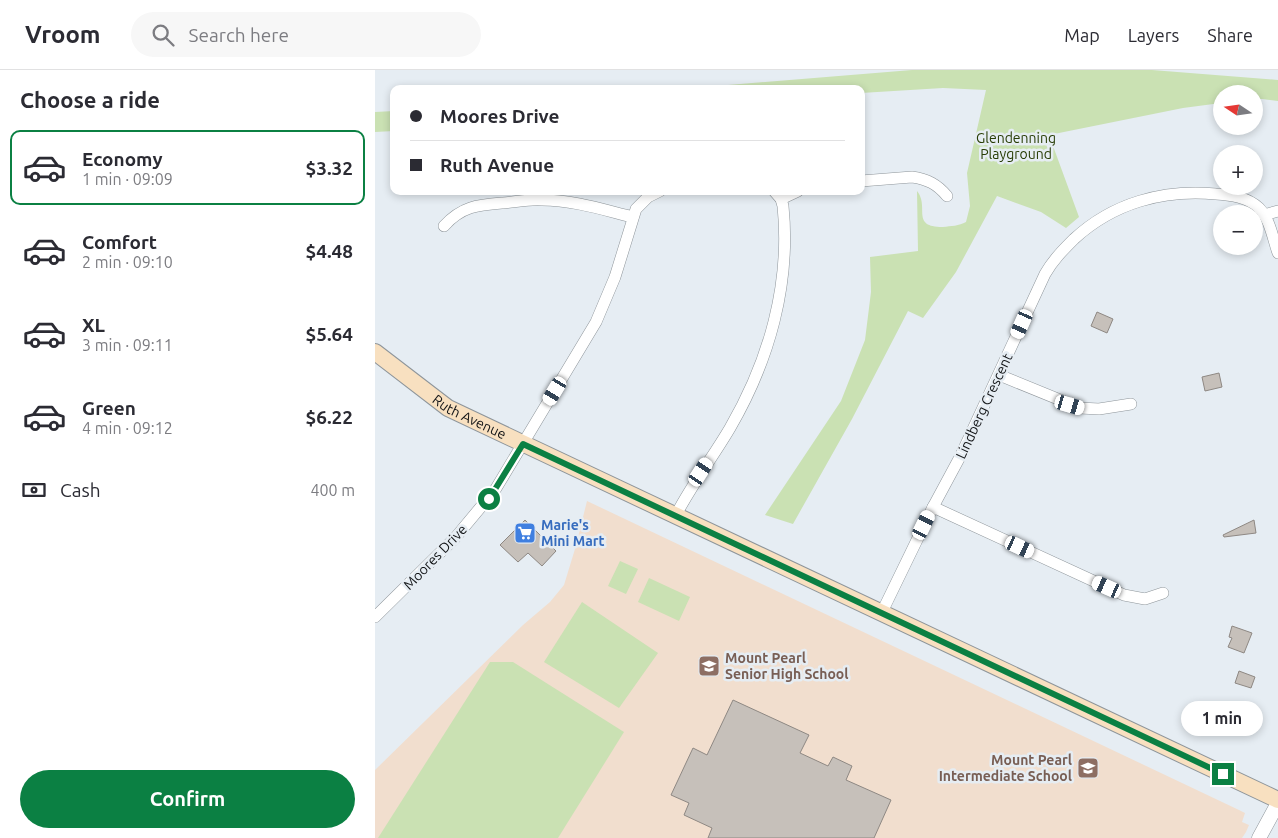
<!DOCTYPE html>
<meta charset="utf-8">
<style>
body{margin:0;font-family:Ubuntu,sans-serif;background:#f7f7f7;color:#2b2b33;height:100vh;display:flex;flex-direction:column;font-size:19px;white-space:nowrap}
*{box-sizing:border-box;margin:0}
p{font-size:16px;color:#7c7c81}
.icon{flex:none;width:28px;height:28px;fill:none;stroke:currentColor;stroke-width:2;stroke-linecap:round;stroke-linejoin:round}
.map{position:relative;flex:1;overflow:hidden}
.side{display:flex;flex-direction:column;background:#fff;width:375px}
.side>*{flex:none}
.guide{position:absolute;left:15px;top:15px;width:475px;height:110px;border-radius:10px;box-shadow:0 2px 8px #0003;display:grid;align-content:center;height:110px;padding:0 20px;background:#fff}
.needle{width:32px;rotate:283deg}
.controls{position:absolute;left:838px;top:15px;display:grid;gap:10px}
.controls a{display:grid;place-items:center;width:50px;height:50px;border-radius:50%;background:#fff;box-shadow:0 2px 8px #0003;font-size:25px}
.end{position:absolute;width:22px;height:22px;margin:-11px;border:6px solid #0b8043;background:#fff;box-shadow:0 0 0 2px #fff}
.from{border-radius:50%}
.bubble{position:absolute;height:35px;border-radius:18px;background:#fff;box-shadow:0 2px 8px #0003;font-size:16px;font-weight:700;line-height:35px;text-align:center}
.car{position:absolute;width:15px;height:30px;margin:-15px -8px;border-radius:6px;box-shadow:0 0 4px 1px #0007;background:linear-gradient(#fff 24%,#345 0 40%,#fff 0 76%,#345 0 86%,#fff 0)}
.guide b{display:flex;align-items:center;gap:18px;height:48px;font-size:19px}
.guide b+b{border-top:1px solid #e1e1e2}
.guide i{width:12px;height:12px;background:#2b2b33}
ul{padding:0;list-style:none}
li{display:flex;align-items:center;gap:15px;height:75px;margin:0 10px 8px;padding:0 10px;border:2px solid transparent;border-radius:10px}
li div{flex:1}
li b{display:block;font-size:19px}
li em{font-style:normal;font-weight:700}
li.active{border-color:#0b8043}
li>.icon{width:45px;height:45px;stroke-width:1.5}
h2{padding:0 20px;font-size:22px;line-height:60px}
.pay{display:flex;align-items:center;gap:12px;height:55px;padding:0 20px;font-size:19px}
.pay p{margin-inline-start:auto}
.cta{display:flex;gap:10px;margin-top:auto;padding:10px 20px}
.cta a{flex:1;height:58px;border-radius:30px;background:#0b8043;color:#fff;font-size:20px;font-weight:700;line-height:58px;text-align:center}
header{display:flex;align-items:center;gap:30px;box-sizing:border-box;height:70px;padding:0 25px;background:#fff;border-bottom:1px solid #e1e1e2}
header strong{font-size:24px}
nav{display:flex;gap:28px;margin-inline-start:auto;font-size:18px}
.search{width:350px;height:45px;background:#f7f7f7;display:flex;align-items:center;gap:12px;box-sizing:border-box;padding:0 18px;border-radius:28px;color:#7c7c81;font-size:19px}
main{display:flex;flex:1;min-height:0}
.map>svg:first-child{display:block}
.education{fill:#f1dece}
.green{fill:#cae1b3}
.building{fill:#c6c0ba;stroke:#8e8883}
.lines{fill:none;stroke-linecap:round;stroke-linejoin:round}
.minor-casing{stroke:#8e959a;stroke-width:12}
.tertiary-casing{stroke:#8e959a;stroke-width:15}
.secondary-casing{stroke:#8e959a;stroke-width:18}
.minor{stroke:#fff;stroke-width:11}
.tertiary{stroke:#fff;stroke-width:14}
.secondary{stroke:#f8e0c0;stroke-width:16}
.route{stroke:#0b8043;stroke-width:6}
.labels{text-anchor:middle;stroke-width:5;stroke-linejoin:round;paint-order:stroke}
.park-label{font-size:14px;fill:#283d05;stroke:#e6edf3}
.street-label{font-size:14px;fill:#111315;stroke:#e6edf3}
.shop-label{font-size:14px;font-weight:bold;fill:#366cbe;stroke:#e6edf3;text-anchor:start}
.education-label{font-size:14px;font-weight:bold;fill:#785e54;stroke:#e6edf3;text-anchor:start}
</style>
<header>
<strong>Vroom</strong>
<div class="search"><svg class="icon" aria-label="search" viewBox="0 0 24 24"><circle cx="10" cy="10" r="6"/><path d="M15 15l6 6"/></svg>Search here</div>
<nav><a>Map</a><a>Layers</a><a>Share</a></nav>
</header>
<main>
<section class="side">
<h2>Choose a ride</h2>
<ul>
<li class="active"><svg class="icon" aria-label="car" viewBox="0 0 24 24"><path d="M5 17H2v-5l4-1 3-4h7l3 4 3 1v5h-3M9 17h6M6 11h13"/><circle cx="7" cy="17" r="2"/><circle cx="17" cy="17" r="2"/></svg><div><b>Economy</b><p>1 min · 09:09</p></div><em>$3.32</em></li>
<li><svg class="icon" aria-label="car" viewBox="0 0 24 24"><path d="M5 17H2v-5l4-1 3-4h7l3 4 3 1v5h-3M9 17h6M6 11h13"/><circle cx="7" cy="17" r="2"/><circle cx="17" cy="17" r="2"/></svg><div><b>Comfort</b><p>2 min · 09:10</p></div><em>$4.48</em></li>
<li><svg class="icon" aria-label="car" viewBox="0 0 24 24"><path d="M5 17H2v-5l4-1 3-4h7l3 4 3 1v5h-3M9 17h6M6 11h13"/><circle cx="7" cy="17" r="2"/><circle cx="17" cy="17" r="2"/></svg><div><b>XL</b><p>3 min · 09:11</p></div><em>$5.64</em></li>
<li><svg class="icon" aria-label="car" viewBox="0 0 24 24"><path d="M5 17H2v-5l4-1 3-4h7l3 4 3 1v5h-3M9 17h6M6 11h13"/><circle cx="7" cy="17" r="2"/><circle cx="17" cy="17" r="2"/></svg><div><b>Green</b><p>4 min · 09:12</p></div><em>$6.22</em></li>
</ul>
<div class="pay"><svg class="icon" aria-label="cash" viewBox="0 0 24 24"><path d="M3 7h18v10H3z"/><circle cx="12" cy="12" r="2"/></svg>Cash<p>400 m</p></div>
<div class="cta"><a>Confirm</a></div>
</section>
<div class="map">
<svg width="903" height="768" viewBox="0 0 903 768">
<rect width="100%" height="100%" fill="#e6edf3"/>
<!-- education -->
<polygon class="education" points="212,431 864,740 870,743 867,752 874,755 871,762 867,768 0,768 0,700 148,555 175,532 189,515 200,479"/>
<!-- green -->
<g class="green">
<path d="M537 0H777L903 10V31L887 29H879V24H846V33L808 38 674 65 704 147 691 158 666 142 622 126 581 202 548 248 533 241 477 349 418 454 390 445 466 331 490 270 496 222 495 187 543 181 542 121C555 137 535 157 568 157 576 156 584 156 591 152L595 136 592 103 611 20 568 18 486 23V19H305Z"/>
<polygon points="19,41 19,61 0,62 0,42"/>
<polygon points="245,491 263,499 251,524 233,516"/>
<polygon points="274,508 315,527 304,551 263,532"/>
<polygon points="207,532 283,583 244,638 169,592"/>
<polygon points="115,592 138,592 249,662 183,768 3,768"/>
</g>
<!-- building -->
<g class="building">
<polygon points="722,242 738,249 732,263 716,256"/>
<polygon points="844,303 847,317 830,321 827,307"/>
<polygon points="150,450 181,481 167,496 153,483 143,492 125,475"/>
<polygon points="879,450 881,463 849,467 848,465"/>
<polygon points="857,556 877,563 869,583 853,577 857,568 854,567"/>
<polygon points="864,601 880,607 876,618 860,613"/>
<polygon points="358,630 434,665 425,683 453,696 458,687 477,696 471,710 516,730 499,768 333,768 337,758 309,745 314,733 296,725 318,678 332,685"/>
<polygon points="844,642 862,650 857,660 839,652"/>
</g>
<g class="lines">
<!-- minor casing -->
<g class="minor-casing">
<g id="minor">
<path d="M486 111 537 107C552 109 562 114 572 126"/>
<polyline points="406,129 423,121"/>
<polyline points="889,145 903,141"/>
<path d="M69 156C87 136 103 135 128 133 141 132 154 129 167 130 198 130 229 140 258 147"/>
<polyline points="624,305 705,338 724,339 756,334"/>
<polyline points="558,437 749,525 770,529 788,523"/>
<path d="M301 445C317 414 338 387 355 358 394 291 416 214 408 136L406 129 399 121"/>
<path d="M507 542 558 437 586 385 670 204C678 190 688 180 699 169 738 133 788 119 841 124 855 125 873 127 884 138 895 149 898 169 903 183"/>
<polyline points="0,547 80,468 120,420 221,252 240,207 261,139 273,127 285,121"/>
</g>
</g>
<!-- tertiary casing -->
<g class="tertiary-casing">
<polyline id="tertiary" points="884,768 903,733"/>
</g>
<!-- secondary casing -->
<g class="secondary-casing">
<g id="secondary">
<path id="s1" d="M0 282 73 338 903 730"/>
</g>
</g>
<!-- minor -->
<use href="#minor" class="minor"/>
<!-- tertiary -->
<use href="#tertiary" class="tertiary"/>
<!-- secondary -->
<use href="#secondary" class="secondary"/>
</g>
<g class="lines">
<!-- route -->
<polyline class="route" points="114,429 148,374 848,704"/>
</g>
<!-- icons -->
<defs>
<g id="supermarket-square" transform="scale(1.125)"><rect x="-9" y="-9" width="18" height="18" rx="4" fill="#3f7fe0" stroke="#e6edf3"/><path d="M-6-5.5h2.5l.6 2H6L4.5 2H-2.5L-4.4-4H-6ZM-1.5 3.2a1.3 1.3 0 1 0 .1 0ZM3 3.2a1.3 1.3 0 1 0 .1 0Z" fill="#fff"/></g>
<g id="school-square" transform="scale(1.125)"><rect x="-9" y="-9" width="18" height="18" rx="4" fill="#8d6e63" stroke="#e6edf3"/><path d="M0-5L7-2L0 1L-7-2ZM-4 1L0 2.5L4 1V4Q0 6-4 4Z" fill="#fff"/></g>
</defs>
<g fill-rule="evenodd">
<use href="#supermarket-square" x="150" y="463"/>
<use href="#school-square" x="334" y="596"/>
<use href="#school-square" x="713" y="698"/>
</g>
<g class="labels">
<!-- park labels -->
<g class="park-label">
<text x="641" y="73">Glendenning<tspan x="641" dy="16">Playground</tspan></text>
</g>
<!-- street labels -->
<g class="street-label">
<text transform="translate(609 336) rotate(-65)" y="5">Lindberg Crescent</text>
<text dy="5" stroke="none"><textPath href="#s1" startOffset="115">Ruth Avenue</textPath></text>
<text transform="translate(60 487) rotate(-46)" y="5">Moores Drive</text>
</g>
<!-- shop labels -->
<g class="shop-label">
<text x="166" y="460">Marie's<tspan x="166" dy="16">Mini Mart</tspan></text>
</g>
<!-- education labels -->
<g class="education-label">
<text x="350" y="593">Mount Pearl<tspan x="350" dy="16">Senior High School</tspan></text>
<text x="697" y="695" text-anchor="end">Mount Pearl<tspan x="697" dy="16">Intermediate School</tspan></text>
</g>
</g>
</svg>
<div class="controls">
<a><svg class="needle" viewBox="-14 -14 28 28"><path d="M0-13l5 13h-10z" fill="#e53935"/><path d="M0 13l5-13h-10z" fill="#7c7c81"/></svg></a>
<a>+</a>
<a>−</a>
</div>
<i class="end from" style="left:114px;top:429px"></i>
<i class="end" style="left:848px;top:704px"></i>
<div class="bubble" style="left:806px;top:631px;width:82px">1 min</div>
<i class="car" style="left:647px;top:254px;rotate:204deg"></i>
<i class="car" style="left:180px;top:321px;rotate:211deg"></i>
<i class="car" style="left:695px;top:335px;rotate:106deg"></i>
<i class="car" style="left:326px;top:402px;rotate:33deg"></i>
<i class="car" style="left:549px;top:455px;rotate:26deg"></i>
<i class="car" style="left:645px;top:477px;rotate:115deg"></i>
<i class="car" style="left:732px;top:517px;rotate:294deg"></i>
<div class="guide">
<b><i class="from"></i>Moores Drive</b>
<b><i></i>Ruth Avenue</b>
</div>
</div>
</main>
